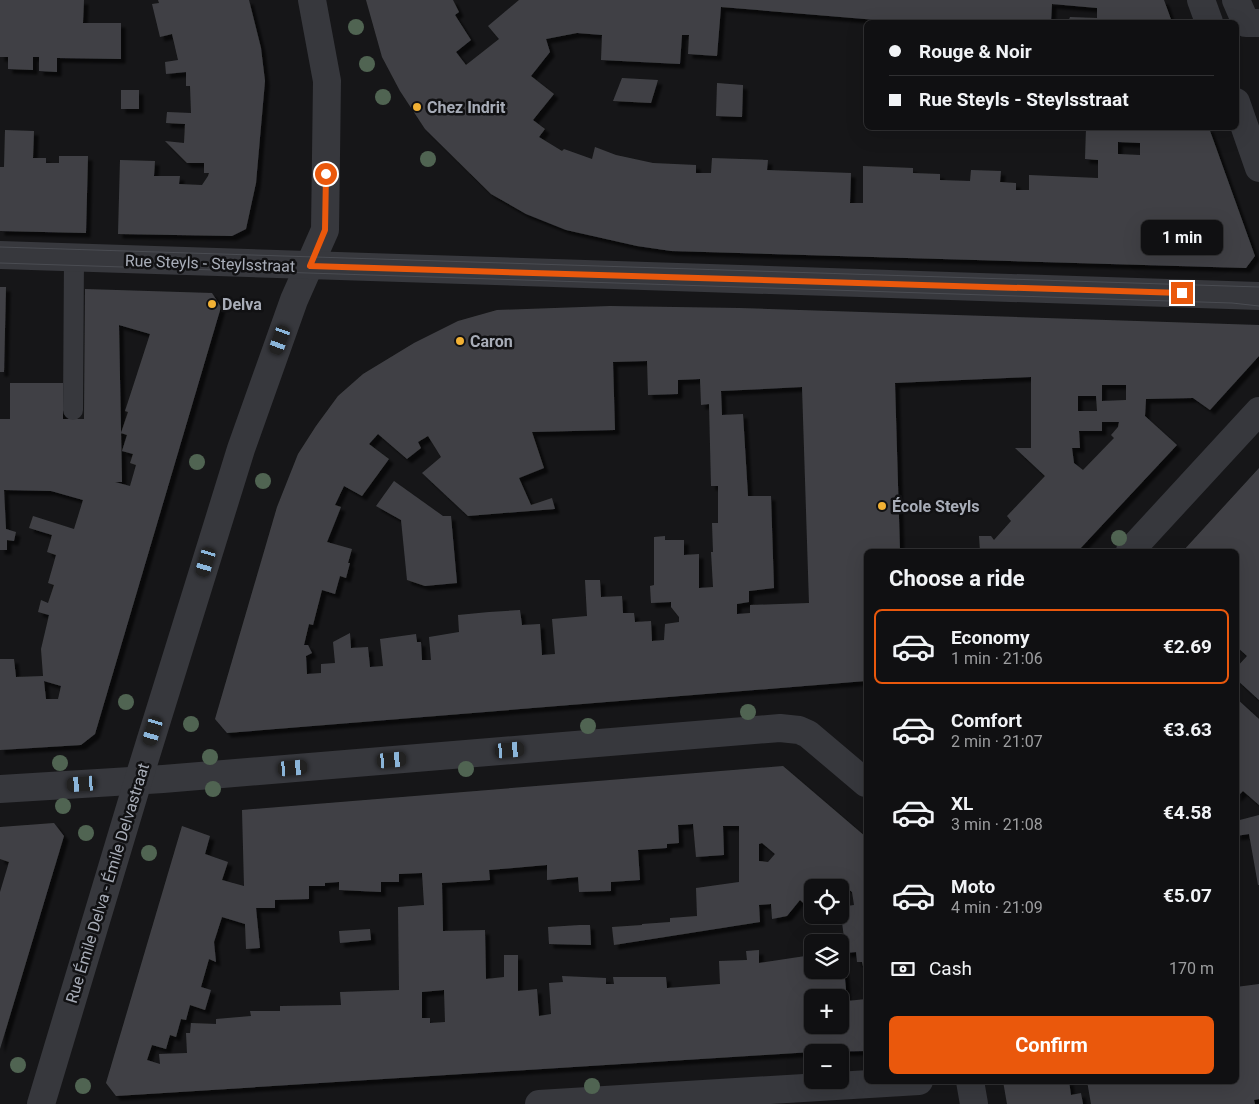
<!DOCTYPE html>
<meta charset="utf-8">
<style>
body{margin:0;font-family:Roboto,sans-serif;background:#1e1e20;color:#f1f3f6;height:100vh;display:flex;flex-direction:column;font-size:19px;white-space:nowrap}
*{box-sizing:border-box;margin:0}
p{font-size:16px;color:#9c9d9f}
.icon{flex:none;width:28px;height:28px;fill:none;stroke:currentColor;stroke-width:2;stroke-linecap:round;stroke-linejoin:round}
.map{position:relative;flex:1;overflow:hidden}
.panel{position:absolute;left:864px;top:549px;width:375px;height:535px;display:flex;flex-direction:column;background:#101012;border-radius:8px;box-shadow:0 5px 20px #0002,0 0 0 1px #303032}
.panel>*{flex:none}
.guide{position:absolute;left:864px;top:20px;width:375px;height:110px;border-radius:8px;box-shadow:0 5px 20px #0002,0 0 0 1px #303032;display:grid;align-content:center;height:110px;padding:0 25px;background:#101012}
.controls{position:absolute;left:804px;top:879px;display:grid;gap:10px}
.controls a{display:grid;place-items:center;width:45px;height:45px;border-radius:8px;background:#101012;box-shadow:0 5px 20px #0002,0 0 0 1px #303032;font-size:25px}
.end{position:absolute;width:22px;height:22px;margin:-11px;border:6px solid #ea580c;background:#fff;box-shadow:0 0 0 2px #fff}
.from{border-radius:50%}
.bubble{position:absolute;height:35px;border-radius:8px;background:#101012;box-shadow:0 5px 20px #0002,0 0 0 1px #303032;font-size:16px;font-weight:700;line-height:35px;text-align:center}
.car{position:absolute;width:15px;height:30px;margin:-15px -8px;border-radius:6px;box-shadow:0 0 4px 1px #0007;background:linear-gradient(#222 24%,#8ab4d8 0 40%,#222 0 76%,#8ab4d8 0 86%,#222 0)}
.guide b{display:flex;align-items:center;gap:18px;height:48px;font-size:19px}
.guide b+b{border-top:1px solid #303032}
.guide i{width:12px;height:12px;background:#f1f3f6}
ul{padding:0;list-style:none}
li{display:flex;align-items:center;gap:15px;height:75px;margin:0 10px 8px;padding:0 15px;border:2px solid transparent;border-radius:8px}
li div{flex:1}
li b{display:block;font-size:19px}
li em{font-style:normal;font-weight:700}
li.on{border-color:#ea580c}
li>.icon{width:45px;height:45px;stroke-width:1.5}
h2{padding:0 25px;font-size:22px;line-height:60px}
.pay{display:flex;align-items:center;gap:12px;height:55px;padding:0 25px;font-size:19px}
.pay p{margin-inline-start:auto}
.action{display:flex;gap:10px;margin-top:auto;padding:10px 25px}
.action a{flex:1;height:58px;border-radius:8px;background:#ea580c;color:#fff;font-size:20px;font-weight:700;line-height:58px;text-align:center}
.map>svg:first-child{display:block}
.building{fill:#404145;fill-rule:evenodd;filter:url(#shadow)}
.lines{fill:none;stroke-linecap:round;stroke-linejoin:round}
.service{stroke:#37383d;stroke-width:20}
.pedestrian{stroke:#37383d;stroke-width:28}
.minor{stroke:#37383d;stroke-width:28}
.tertiary{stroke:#37383d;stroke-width:28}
.tram{stroke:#4a4c52;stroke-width:1}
.tree{fill:#506452}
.route{stroke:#ea580c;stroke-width:6}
.poi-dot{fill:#f2b134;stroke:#111113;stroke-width:2}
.labels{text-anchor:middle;stroke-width:5;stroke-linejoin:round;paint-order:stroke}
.poi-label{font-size:16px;font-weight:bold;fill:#a8adb8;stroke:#111113;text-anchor:start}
.street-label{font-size:16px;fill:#a8adb8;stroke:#111113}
</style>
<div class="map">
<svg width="1259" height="1104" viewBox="0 0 1259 1104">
<defs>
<filter id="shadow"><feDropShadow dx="4.5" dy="4.5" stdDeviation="1" flood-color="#0009"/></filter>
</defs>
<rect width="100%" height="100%" fill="#161618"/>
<!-- building -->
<g class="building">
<polygon points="0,0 84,0 83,23 121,23 121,59 57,58 57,72 39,71 39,57 33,57 33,70 8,69 8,57 0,57"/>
<polygon points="158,0 249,0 261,48 265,81 256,183 246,229 232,236 118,234 120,160 155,161 154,176 180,176 179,184 202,185 208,176 209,173 204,173 204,163 187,163 165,141 184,143 185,124 166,123 167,112 191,113 190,86 186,86 186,72 166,74 165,62 178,60 172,34 160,37 152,4 159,3"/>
<path d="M366 0H453L459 12 455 15 471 40 456 52 466 65 499 39 488 26 519 0H1164L1172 22H1068L1070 17 1097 18V8L1052 4 1051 22H901L721 7 717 56 688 54 689 35H682L680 64 601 60 602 35 577 33 546 39 550 52 531 76 554 94 533 120 545 129 539 137 562 151 564 149 592 159 595 147 616 155 653 163 696 165V173H711L712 158 768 160 767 170 851 173 850 203H863V166L913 168V173L940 174V180L970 181 971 170 1001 171 1000 182 1016 183V190H1029V175L1098 178V160L1085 159 1086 128H1209L1255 256 1246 268 671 251 637 246 566 230 526 214 491 194 425 129 400 91 382 57ZM1118 142 1140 143V155L1118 154Z"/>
<polygon points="622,78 658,80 651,103 613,101"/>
<polygon points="717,83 743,85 742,117 716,116"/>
<rect x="121" y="90" width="18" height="19"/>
<polygon points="5,130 34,131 33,158 46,158 46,163 59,163 59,156 88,156 86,233 0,231 0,167 4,167"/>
<polygon points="0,287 6,287 4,372 0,372"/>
<path d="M85 289 212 293 221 307 95 734 81 745 0 750V659H14L16 677 43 676 41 649 49 615 38 612 41 600 48 603 54 585 48 583 56 555 47 552 52 535 29 528 33 516 74 529 83 500 51 491 4 490 6 529 16 532 14 541 7 540V550H0V419H10V383H63V419H84ZM119 325 150 334 125 411 128 412 121 433 127 435 122 451 133 454 130 463 136 465 130 486 115 482H122ZM44 681 61 686 58 699H46Z"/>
<path d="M610 306 739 308 1259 325V356L1210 410 1193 398 1146 399 1145 416 1177 445 1078 551H980L979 536H991L994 540 1011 521 1007 516 1045 476 1015 448H1031V377L895 383 900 551H866V681L227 733 215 719 277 507 298 454 316 426 338 396 363 374 414 343 458 321 497 310ZM647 361 648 395 678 394V380L700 379 701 405 709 404 711 486H718V523H712L713 552H711L713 587 699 588V554L684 555V540H665V536L654 537V585L650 586 651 603 671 602V607L679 617V622L665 624 664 640 652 641 651 621 635 622 634 613H623L622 596 601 597 600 580H585L587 616 552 619 555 654 542 655 540 624 522 625 520 610 489 612 458 615 459 632 429 637 431 660H422L421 642H417L416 634 380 639 383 666 370 667 368 647 351 648 350 633 333 642 335 663 321 664V673L307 674 306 656 312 653 308 645H304L309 624 313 625 322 590 335 594 340 576 346 578 350 563H348L352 549 327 542 341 507 335 505 344 486 362 496 389 459 369 444 378 434 407 459 421 448 418 442 428 436 441 457 422 473 468 516 555 509 552 498 531 505 519 478 544 468 532 432 615 430 613 362ZM1102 385H1126V400L1102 401ZM802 387 809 603 750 605V613L737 614V604L749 602V591L774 588 771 496H748L743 414 722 415 721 391ZM1078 396H1096L1097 411H1078ZM1102 422H1119L1118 427 1111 435 1114 438 1083 470 1074 463 1072 448H1080L1079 431H1102Z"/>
<polygon points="1259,468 1259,700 1236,679 1236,668 1247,656 1236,646 1236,551 1183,551"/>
<polygon points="394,481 443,516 451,516 457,583 425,586 407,580 401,520 376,506"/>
<polygon points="1236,698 1259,719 1259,805 1243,791 1236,798"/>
<path d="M783 766 866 837V980L862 962H857L856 952 846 953 840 907 854 905 852 892 844 886 840 891V888H812V911L800 900 787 916 772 919 771 904 759 905 760 922 614 945 612 927 642 925V924L670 922V918L697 916 696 888 739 882V826H723L724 855 696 857 693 824 678 825 679 843 667 844V848L638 850 640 880 611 882V891L579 892 578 877 547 880V865L489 870 490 880 442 883 443 931 485 930 486 979 504 977V955H518V991L537 989 539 1016 551 1014 549 983 563 982 562 976 606 978V984H614L613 977H666L667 988 720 984 719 961 747 960 746 951 759 950V963L812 955V970H840V956H843L847 1001 866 999V1051L812 1052 116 1096 106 1083 182 826 210 836 205 854 228 862 222 880 244 886 242 810ZM762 843 775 854 768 862 759 861V844ZM422 873 424 905 398 907 399 990 340 992 341 1005 280 1006V1011H250L251 1016 216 1019V1024L191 1023 190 1033H186L187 1053 159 1054 160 1064 147 1060 152 1045 166 1049 170 1035 176 1037 181 1019 186 1020 190 1005 205 1010 211 990 201 987 209 959 216 962 214 942 222 917 245 924 246 949 260 948 256 908H275V900L309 899V886H325V883L339 882V890L381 892V882H399V874ZM444 990 445 1022 430 1023V1018H422V992ZM812 998H840V1025H812Z"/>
<polygon points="1259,815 1259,885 1258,885 1249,834 1236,836 1236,821"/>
<polygon points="54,823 64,836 0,1049 0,892 9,862 0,859 0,827"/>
<polygon points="580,925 590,925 591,945 549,944 548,927"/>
<polygon points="370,929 371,940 340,943 339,931"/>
<polygon points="1259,984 1259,1099 1254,1100 1255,1104 1091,1104 1087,1081 1236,1081 1236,987"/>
<polygon points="1003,1081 1069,1081 1071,1095 1081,1093 1083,1104 1007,1104"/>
</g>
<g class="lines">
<!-- service -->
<polyline class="service" points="73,410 74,258"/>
<!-- pedestrian -->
<polyline class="pedestrian" points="1236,0 1246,23 1259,23"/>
<!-- minor -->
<g class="minor">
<polyline points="1201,0 1209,22"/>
<polyline points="1236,102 1259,168"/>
<polyline points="1130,551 1259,411"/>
<polyline points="0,789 163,779 780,728 799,730 808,734 866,783"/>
<polyline points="970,1081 974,1104"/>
<polyline points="41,1104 138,781 241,449 294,300 325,230 327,81 312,0"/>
<polyline points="539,1104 919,1081"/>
</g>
<!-- tertiary -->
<polyline class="tertiary" points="0,255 1259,296"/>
<!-- tram -->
<g class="tram">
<polyline points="0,247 1259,287"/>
<polyline points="0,263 1232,303 1259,306"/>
</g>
</g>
<!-- trees -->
<g class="tree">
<circle cx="356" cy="27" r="8"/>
<circle cx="367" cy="64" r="8"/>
<circle cx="383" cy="97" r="8"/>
<circle cx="428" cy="159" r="8"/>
<circle cx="197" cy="462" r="8"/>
<circle cx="263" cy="481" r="8"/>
<circle cx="1119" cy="538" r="8"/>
<circle cx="126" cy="702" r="8"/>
<circle cx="748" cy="712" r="8"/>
<circle cx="191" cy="724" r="8"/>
<circle cx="588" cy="726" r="8"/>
<circle cx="210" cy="757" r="8"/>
<circle cx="60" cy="763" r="8"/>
<circle cx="466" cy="769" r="8"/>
<circle cx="213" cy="789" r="8"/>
<circle cx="63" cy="806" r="8"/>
<circle cx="86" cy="833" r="8"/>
<circle cx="149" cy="853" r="8"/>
<circle cx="18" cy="1065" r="8"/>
<circle cx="83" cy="1086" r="8"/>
<circle cx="592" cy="1086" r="8"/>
</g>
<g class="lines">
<!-- route -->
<polyline class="route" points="326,174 325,230 310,266 1182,293"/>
</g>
<!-- markers -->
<g class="poi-dot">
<circle cx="417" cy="107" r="5"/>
<circle cx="212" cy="304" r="5"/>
<circle cx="460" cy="341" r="5"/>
<circle cx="882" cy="506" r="5"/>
</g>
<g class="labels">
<!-- poi labels -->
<g class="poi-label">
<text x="427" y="113">Chez Indrit</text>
<text x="222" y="310">Delva</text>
<text x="470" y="347">Caron</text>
<text x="892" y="512">École Steyls</text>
</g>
<!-- street labels -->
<g class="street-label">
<text transform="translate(210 263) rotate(2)" y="6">Rue Steyls - Steylsstraat</text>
<text transform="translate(107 883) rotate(-73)" y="6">Rue Émile Delva - Émile Delvastraat</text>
</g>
</g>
</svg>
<div class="controls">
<a><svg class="icon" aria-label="locate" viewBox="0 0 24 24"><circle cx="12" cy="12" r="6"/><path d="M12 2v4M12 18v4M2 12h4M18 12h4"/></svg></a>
<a><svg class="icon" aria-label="layers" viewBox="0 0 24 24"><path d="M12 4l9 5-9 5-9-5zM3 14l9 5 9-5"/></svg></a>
<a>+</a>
<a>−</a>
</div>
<i class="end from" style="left:326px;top:174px"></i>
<i class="end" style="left:1182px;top:293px"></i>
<div class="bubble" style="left:1141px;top:220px;width:82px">1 min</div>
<i class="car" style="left:280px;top:340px;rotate:200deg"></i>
<i class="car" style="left:206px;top:562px;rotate:197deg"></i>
<i class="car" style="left:153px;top:731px;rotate:197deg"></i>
<i class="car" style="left:510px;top:750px;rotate:85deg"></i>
<i class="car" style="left:392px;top:760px;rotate:85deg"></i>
<i class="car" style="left:293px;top:768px;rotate:85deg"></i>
<i class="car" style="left:82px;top:784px;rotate:266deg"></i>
<div class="guide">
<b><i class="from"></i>Rouge &amp; Noir</b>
<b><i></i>Rue Steyls - Steylsstraat</b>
</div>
<section class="panel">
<h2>Choose a ride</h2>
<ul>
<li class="on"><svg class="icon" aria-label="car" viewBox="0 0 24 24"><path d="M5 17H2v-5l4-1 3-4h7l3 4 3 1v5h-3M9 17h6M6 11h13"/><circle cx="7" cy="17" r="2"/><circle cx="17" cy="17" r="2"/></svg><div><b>Economy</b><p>1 min · 21:06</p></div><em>€2.69</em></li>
<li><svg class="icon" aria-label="car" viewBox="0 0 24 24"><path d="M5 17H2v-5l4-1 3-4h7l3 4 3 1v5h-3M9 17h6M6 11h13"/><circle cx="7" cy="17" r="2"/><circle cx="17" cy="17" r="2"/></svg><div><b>Comfort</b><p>2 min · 21:07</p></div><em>€3.63</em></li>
<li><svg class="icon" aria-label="car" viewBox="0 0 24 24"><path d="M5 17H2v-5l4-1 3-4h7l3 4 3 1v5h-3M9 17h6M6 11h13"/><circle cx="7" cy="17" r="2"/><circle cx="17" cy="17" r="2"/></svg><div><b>XL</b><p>3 min · 21:08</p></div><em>€4.58</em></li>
<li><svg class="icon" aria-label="car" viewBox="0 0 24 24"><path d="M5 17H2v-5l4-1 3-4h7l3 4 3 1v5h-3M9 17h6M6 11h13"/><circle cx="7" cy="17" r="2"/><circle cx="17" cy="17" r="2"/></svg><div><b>Moto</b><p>4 min · 21:09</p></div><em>€5.07</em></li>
</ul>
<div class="pay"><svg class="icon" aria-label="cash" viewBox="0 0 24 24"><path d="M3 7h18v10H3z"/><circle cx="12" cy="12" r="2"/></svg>Cash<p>170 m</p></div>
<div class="action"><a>Confirm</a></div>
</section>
</div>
